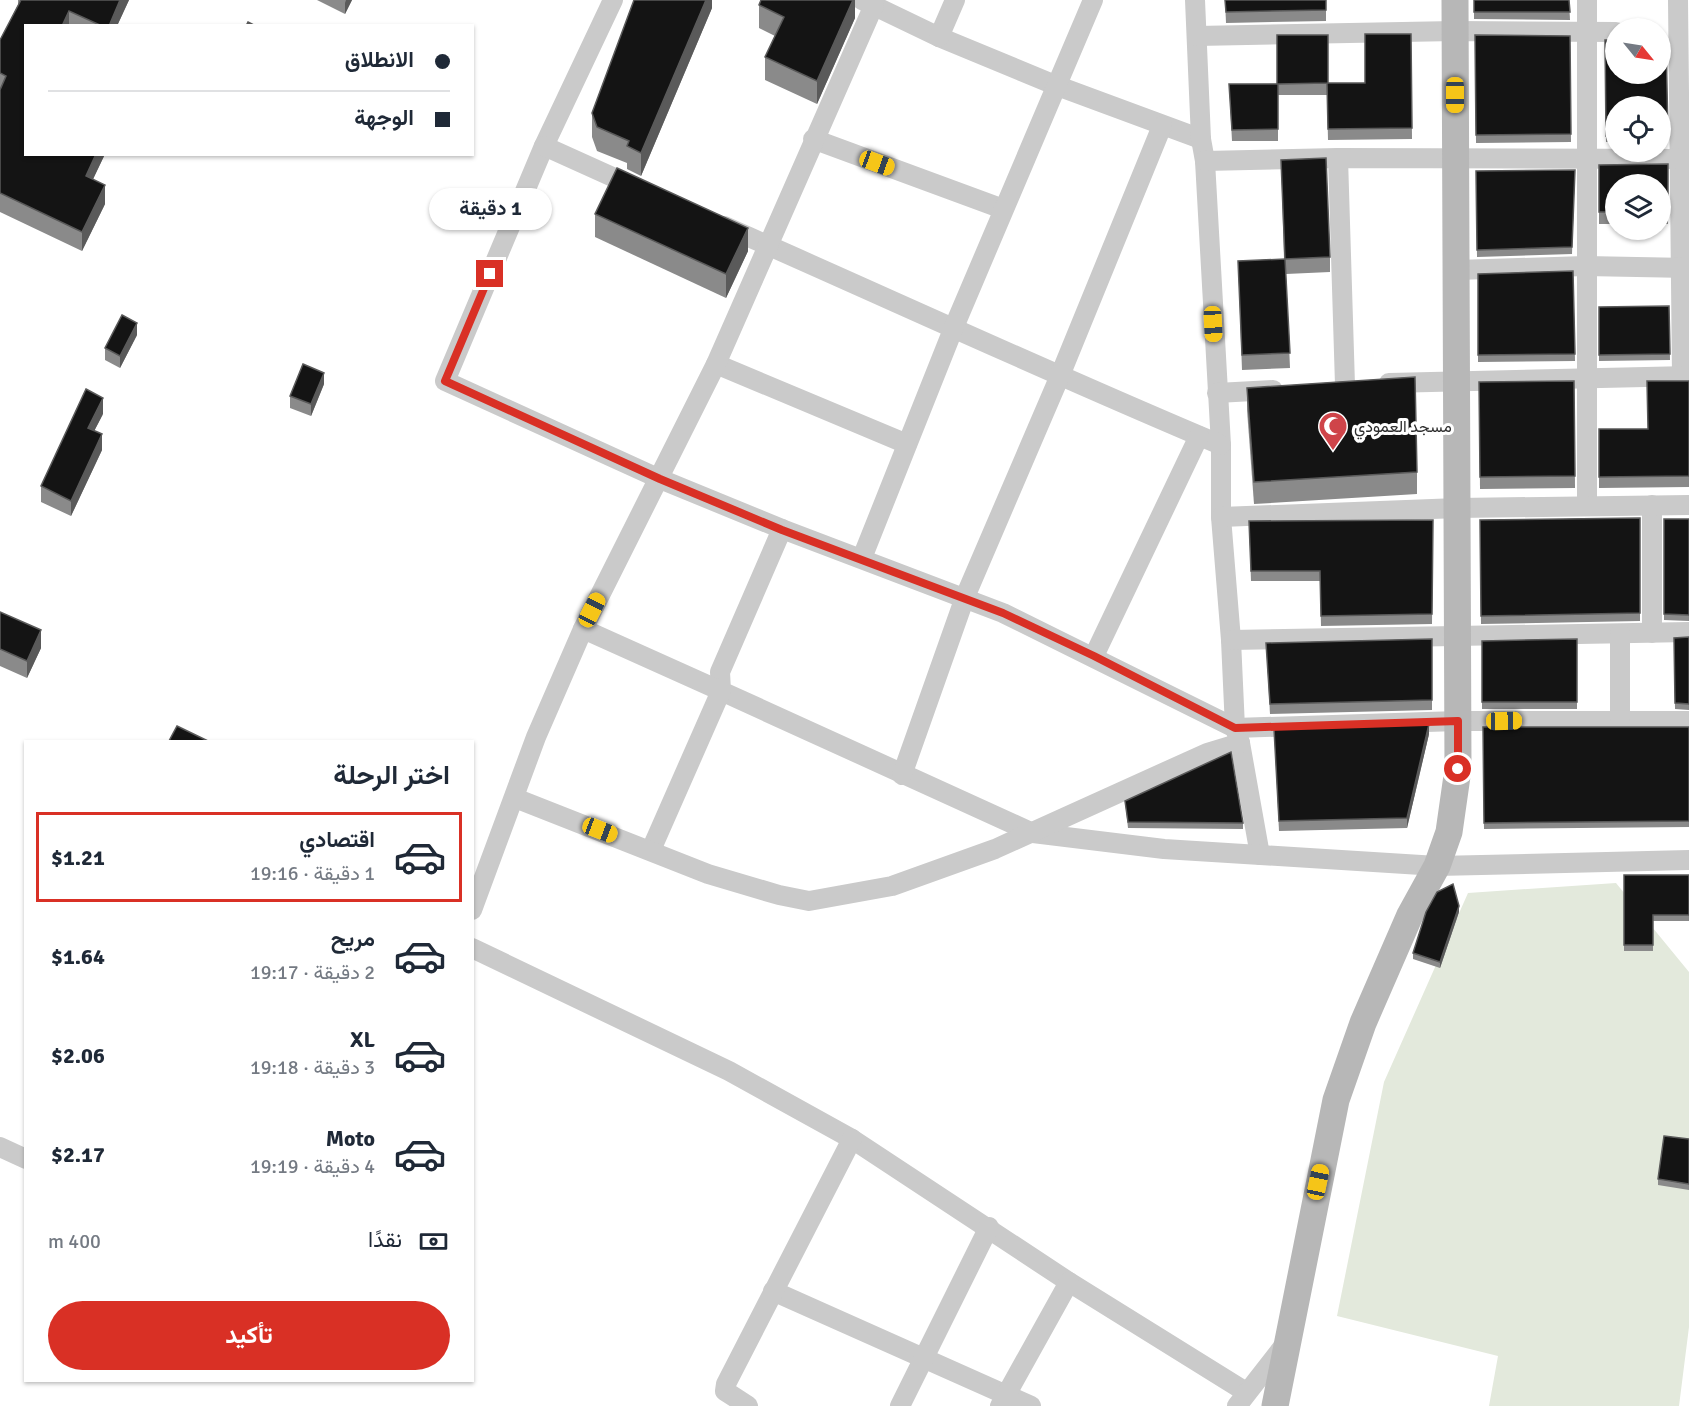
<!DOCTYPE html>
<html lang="ar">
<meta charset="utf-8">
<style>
body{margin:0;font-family:Signika,Vazirmatn,sans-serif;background:#f6f6f7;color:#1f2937;direction:rtl;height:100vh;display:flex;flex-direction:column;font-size:22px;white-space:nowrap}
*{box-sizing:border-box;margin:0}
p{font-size:20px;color:#747a83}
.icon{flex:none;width:33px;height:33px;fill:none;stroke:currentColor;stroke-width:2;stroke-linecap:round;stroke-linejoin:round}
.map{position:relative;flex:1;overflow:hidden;direction:ltr}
.details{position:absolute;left:24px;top:740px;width:450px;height:642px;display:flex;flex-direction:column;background:#fff;border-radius:0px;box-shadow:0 2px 4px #0004;direction:rtl}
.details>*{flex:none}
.hud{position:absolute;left:24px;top:24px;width:450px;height:132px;border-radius:0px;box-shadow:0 2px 4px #0004;direction:rtl;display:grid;align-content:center;height:132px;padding:0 24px;background:#fff}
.needle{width:39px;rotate:120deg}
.controls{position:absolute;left:1605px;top:18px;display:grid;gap:12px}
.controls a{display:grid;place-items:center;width:66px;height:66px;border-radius:50%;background:#fff;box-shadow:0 2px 4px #0004;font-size:30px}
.end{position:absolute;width:27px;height:27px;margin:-14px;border:8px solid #d93025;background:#fff;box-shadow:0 0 0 3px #fff}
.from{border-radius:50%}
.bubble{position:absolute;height:42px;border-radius:21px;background:#fff;box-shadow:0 2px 4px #0004;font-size:20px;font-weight:700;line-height:42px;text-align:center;direction:rtl}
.car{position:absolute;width:18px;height:36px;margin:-18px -9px;border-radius:8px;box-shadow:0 0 4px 2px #0007;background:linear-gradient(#f5c518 24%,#345 0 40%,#f5c518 0 76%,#345 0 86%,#f5c518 0)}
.hud b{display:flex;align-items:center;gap:21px;height:57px;font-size:22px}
.hud b+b{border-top:2px solid #e0e1e3}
.hud i{width:15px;height:15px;background:#1f2937}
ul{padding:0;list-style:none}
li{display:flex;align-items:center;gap:18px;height:90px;margin:0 12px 9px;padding:0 12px;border:3px solid transparent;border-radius:0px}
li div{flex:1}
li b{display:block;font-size:22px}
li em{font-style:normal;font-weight:700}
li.on{border-color:#d93025}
li>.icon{width:54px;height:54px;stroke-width:1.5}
h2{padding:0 24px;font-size:27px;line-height:72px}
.pay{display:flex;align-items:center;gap:15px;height:66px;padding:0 24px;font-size:22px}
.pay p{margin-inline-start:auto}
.action{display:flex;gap:12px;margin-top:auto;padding:12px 24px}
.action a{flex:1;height:69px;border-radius:36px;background:#d93025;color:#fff;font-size:24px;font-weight:700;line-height:69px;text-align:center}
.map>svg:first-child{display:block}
.green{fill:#e3e9dc}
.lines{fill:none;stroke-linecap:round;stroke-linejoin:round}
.street{stroke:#cacaca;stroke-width:20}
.secondary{stroke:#b7b7b7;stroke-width:27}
.wall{fill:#8a8a8a}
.shaded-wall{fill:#5a5a5a}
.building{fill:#141414;stroke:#5a5a5a;stroke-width:1.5}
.route{stroke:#d93025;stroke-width:8}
.labels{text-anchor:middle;stroke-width:6;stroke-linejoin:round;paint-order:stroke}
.poi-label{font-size:16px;fill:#2d2d2d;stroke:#fff;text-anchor:start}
</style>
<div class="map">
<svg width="1689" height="1406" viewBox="0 0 1689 1406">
<rect width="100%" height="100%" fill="#fff"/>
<!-- green -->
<polygon class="green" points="1616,883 1689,972 1689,1327 1679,1406 1489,1406 1498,1356 1337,1316 1384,1082 1468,893"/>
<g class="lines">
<!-- street -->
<g class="street">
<polyline points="613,0 544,146 445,381 660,479 782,529 1003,613 1235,728 1458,721 1689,721"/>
<polyline points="862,0 939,37 1055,85 1201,139"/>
<polyline points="1195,0 1201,139 1205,161 1221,445 1221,517 1231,640 1235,728 1240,743 1260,855"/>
<polyline points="1678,0 1682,376"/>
<polyline points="1197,36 1455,31 1616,32"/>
<polyline points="939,37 955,0"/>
<polyline points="813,139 1003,209"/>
<polyline points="544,146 637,188"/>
<polyline points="1338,158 1345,385"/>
<polyline points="1205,161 1338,158 1689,159"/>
<path d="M724 226C890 299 1054 375 1221 445"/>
<polyline points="1457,270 1585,266 1689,268"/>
<polyline points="716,364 907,444"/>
<polyline points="1389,383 1689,376"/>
<polyline points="1217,393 1273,390"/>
<polyline points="1587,505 1587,0"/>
<polyline points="1652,505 1652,633"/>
<polyline points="1221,517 1458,508 1689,505"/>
<polyline points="782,529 720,672 721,691 1033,833 1164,849 1437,866 1689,860"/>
<polyline points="862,558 954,327 1093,0"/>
<polyline points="583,629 721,691 651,850"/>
<polyline points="1231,640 1689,632"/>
<polyline points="1094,656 1199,436"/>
<polyline points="1620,719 1620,634"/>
<polyline points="902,775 965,597 1059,378 1162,126"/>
<polyline points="515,798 708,874 779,895 809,901 892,886 995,849 1207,753 1240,743"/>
<polyline points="472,910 536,737 583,629 716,364 874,5"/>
<polyline points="472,948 729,1071 852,1139 1069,1282 1246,1392"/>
<polyline points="0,1147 26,1159"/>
<polyline points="773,1291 1031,1406"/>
<polyline points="748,1406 725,1391 726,1384 852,1139"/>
<polyline points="900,1406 989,1227"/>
<polyline points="1000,1406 1069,1282"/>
<polyline points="1237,1406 1286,1343"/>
</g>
<!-- secondary -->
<polyline class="secondary" points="1275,1406 1336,1100 1363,1023 1410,915 1437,866 1449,832 1458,769 1455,0"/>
</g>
<!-- wall -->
<g class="wall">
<polygon points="18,0 129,0 117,26 26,26 26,154 105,154 93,179 105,204 82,251 0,212 0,40 18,5"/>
<polygon points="317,0 352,0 345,14"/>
<polygon points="712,0 712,8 641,176 627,169 627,163 597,151 592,137 592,113"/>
<polygon points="855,0 855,18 817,104 765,80 765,57 775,36 759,28 759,5"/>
<polygon points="1225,0 1326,0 1326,21 1226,23"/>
<polygon points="1474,0 1569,0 1570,20 1474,19"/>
<polygon points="1411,34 1412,139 1328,140 1327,95 1278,95 1278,141 1232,141 1229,84 1365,83"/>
<polygon points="1475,35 1570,36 1571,142 1476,143"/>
<polygon points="1605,40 1666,40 1668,141 1660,141 1660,106 1616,106 1616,142 1606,142"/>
<polygon points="1281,160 1330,257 1330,272 1286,274 1290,368 1242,370 1238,261 1284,259"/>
<polygon points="1668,164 1668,224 1660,224 1660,184 1616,184 1616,224 1599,224 1599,165"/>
<polygon points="1575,170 1572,254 1477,257 1476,171"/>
<polygon points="595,214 748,251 726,298 595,237"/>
<polygon points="1573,271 1575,361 1478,362 1478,274"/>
<polygon points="1669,306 1670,360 1599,361 1599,307"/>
<polygon points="137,335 120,368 105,360 105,348"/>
<polygon points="1574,381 1575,488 1480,489 1479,382"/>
<polygon points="1689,381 1689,487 1599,488 1599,429 1647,429"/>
<polygon points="324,384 311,416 290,408 290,396"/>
<polygon points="1247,388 1417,472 1417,494 1254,504 1247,410"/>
<polygon points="103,414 94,431 102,450 71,516 41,502 41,486"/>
<polygon points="1640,518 1640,621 1481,624 1480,520"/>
<polygon points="1664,519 1689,519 1689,621 1664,620"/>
<polygon points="1433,520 1432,624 1321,626 1320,581 1251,581 1249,521"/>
<polygon points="0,612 41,648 27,678 0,666"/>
<polygon points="1689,637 1689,710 1675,709 1674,638"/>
<polygon points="1432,639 1432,710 1270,714 1266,643"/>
<polygon points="1577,639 1577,709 1482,709 1482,641"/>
<polygon points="1483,727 1689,727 1689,827 1484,829"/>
<polygon points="1274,729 1429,734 1407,828 1279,831"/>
<polygon points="1125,801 1243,823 1243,829 1128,828"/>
<polygon points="1624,875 1689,875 1689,921 1653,921 1653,951 1624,951"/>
<polygon points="1459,912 1440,968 1413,959 1413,953"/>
<polygon points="1689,1139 1689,1190 1658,1185 1658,1179"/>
</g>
<!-- shaded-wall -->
<g class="shaded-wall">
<polygon points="120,0 129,0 117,26 109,26"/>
<polygon points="346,0 352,0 345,14 345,3"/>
<polygon points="706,0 712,0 712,8 641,176 641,153"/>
<polygon points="853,0 855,0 855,18 817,104 817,81"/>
<polygon points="69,11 69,26 62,26"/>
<polygon points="96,154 105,154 86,194 86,176"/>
<polygon points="105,185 105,204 82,251 82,232"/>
<polygon points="748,228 748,251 726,298 726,274"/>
<polygon points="137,323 137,335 120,368 120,356"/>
<polygon points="324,373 324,384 311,416 311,404"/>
<polygon points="103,398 103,414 88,443 88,428"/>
<polygon points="102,434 102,450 71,516 71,501"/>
<polygon points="41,630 41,648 27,678 27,661"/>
<polygon points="1429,724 1429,734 1407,828 1407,818"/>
<polygon points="1459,906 1459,912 1440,968 1440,962"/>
</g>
<!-- building -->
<g class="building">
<polygon points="21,0 120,0 109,26 102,26 69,11 62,26 26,26 26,154 96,154 86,176 105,185 82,232 0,193 0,90 6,76 0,73 0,40"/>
<polygon points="634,0 706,0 641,153 627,146 629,141 597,127 592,113"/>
<polygon points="761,0 853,0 817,81 765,57 784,17 759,5"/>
<polygon points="1225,0 1326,0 1326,10 1226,12"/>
<polygon points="1474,0 1569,0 1570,12 1474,12"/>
<polygon points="248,22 256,26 246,26"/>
<polygon points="1365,34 1411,34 1412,128 1328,129 1327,83 1278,84 1278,129 1232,130 1229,84 1277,84 1277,35 1328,35 1328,83 1365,83"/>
<polygon points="1475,35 1570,36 1571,134 1476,135"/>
<polygon points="1605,40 1616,40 1616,74 1660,74 1660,40 1666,40 1668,135 1660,135 1660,106 1616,106 1616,136 1606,136"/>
<polygon points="1326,158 1330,257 1285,259 1281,160"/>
<polygon points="1668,164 1668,212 1660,212 1660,184 1616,184 1616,212 1599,212 1599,165"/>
<polygon points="617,168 748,228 726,274 595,214"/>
<polygon points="1575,170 1572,247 1477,250 1476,171"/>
<polygon points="1285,259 1290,353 1242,355 1238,261"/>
<polygon points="1573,271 1575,354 1478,355 1478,274"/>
<polygon points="1669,306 1670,354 1599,355 1599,307"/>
<polygon points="122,315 137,323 120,356 105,348"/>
<polygon points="303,364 324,373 311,404 290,396"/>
<polygon points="1415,377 1417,472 1254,482 1247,388"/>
<polygon points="1574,381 1575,476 1480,477 1479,382"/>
<polygon points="1647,381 1689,381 1689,476 1599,477 1599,429 1648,429"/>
<polygon points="86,389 103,398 88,428 102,434 71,501 41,486"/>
<polygon points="1640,518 1640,613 1481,616 1480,520"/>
<polygon points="1664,519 1689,519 1689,615 1664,614"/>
<polygon points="1433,520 1432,614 1321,616 1320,571 1251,571 1249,521"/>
<polygon points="0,612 41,630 27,661 0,649"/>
<polygon points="1689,637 1689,704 1675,703 1674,638"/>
<polygon points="1432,639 1432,700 1270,704 1266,643"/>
<polygon points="1577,639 1577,702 1482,702 1482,641"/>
<polygon points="1429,724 1407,818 1279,821 1274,729"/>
<polygon points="177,726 208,741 169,741"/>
<polygon points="1483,727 1689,727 1689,821 1484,823"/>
<polygon points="1231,752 1243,823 1128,822 1125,801"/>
<polygon points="1624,875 1689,875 1689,915 1653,915 1653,945 1624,945"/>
<polygon points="1453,884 1459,906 1440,962 1413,953 1426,912 1437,892"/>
<polygon points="1664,1136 1689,1139 1689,1184 1658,1179"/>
</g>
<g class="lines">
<!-- route -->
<polyline class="route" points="490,274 445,381 660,479 782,530 1003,613 1094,656 1235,728 1458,721 1458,769"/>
</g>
<!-- icons -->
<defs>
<g id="mosque-pin" transform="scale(1.5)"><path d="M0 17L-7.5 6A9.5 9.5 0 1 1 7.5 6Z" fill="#cf4449" stroke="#fff"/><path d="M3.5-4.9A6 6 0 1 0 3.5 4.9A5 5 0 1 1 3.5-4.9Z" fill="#fff"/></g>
</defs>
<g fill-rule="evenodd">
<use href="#mosque-pin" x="1333" y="426"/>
</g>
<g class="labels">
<!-- poi labels -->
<g class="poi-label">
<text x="1354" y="432">مسجد العمودي</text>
</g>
</g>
</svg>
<div class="controls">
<a><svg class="needle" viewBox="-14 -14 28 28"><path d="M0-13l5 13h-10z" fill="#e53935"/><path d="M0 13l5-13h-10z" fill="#747a83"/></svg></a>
<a><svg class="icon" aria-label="locate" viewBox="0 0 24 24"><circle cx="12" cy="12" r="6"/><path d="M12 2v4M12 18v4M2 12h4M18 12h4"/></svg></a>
<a><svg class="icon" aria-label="layers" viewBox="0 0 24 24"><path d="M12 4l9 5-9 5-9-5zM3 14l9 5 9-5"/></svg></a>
</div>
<i class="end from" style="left:1458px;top:769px"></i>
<i class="end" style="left:490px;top:274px"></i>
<div class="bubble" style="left:429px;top:188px;width:123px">1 دقيقة</div>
<i class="car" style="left:1455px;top:95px;rotate:180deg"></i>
<i class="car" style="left:877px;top:163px;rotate:110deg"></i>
<i class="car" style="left:1213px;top:324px;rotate:177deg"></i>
<i class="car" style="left:592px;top:610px;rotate:27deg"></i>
<i class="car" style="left:1504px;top:721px;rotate:89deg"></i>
<i class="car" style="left:600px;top:830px;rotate:111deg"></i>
<i class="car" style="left:1318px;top:1182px;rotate:12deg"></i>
<div class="hud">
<b><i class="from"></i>الانطلاق</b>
<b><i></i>الوجهة</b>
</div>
<section class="details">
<h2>اختر الرحلة</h2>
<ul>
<li class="on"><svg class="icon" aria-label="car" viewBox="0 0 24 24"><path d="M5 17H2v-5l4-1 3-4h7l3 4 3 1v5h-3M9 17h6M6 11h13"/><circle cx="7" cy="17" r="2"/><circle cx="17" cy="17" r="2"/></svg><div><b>اقتصادي</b><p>1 دقيقة · 19:16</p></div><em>$1.21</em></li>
<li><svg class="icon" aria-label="car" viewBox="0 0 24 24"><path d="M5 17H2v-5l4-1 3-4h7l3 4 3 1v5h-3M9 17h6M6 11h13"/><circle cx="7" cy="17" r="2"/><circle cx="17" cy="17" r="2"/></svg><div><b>مريح</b><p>2 دقيقة · 19:17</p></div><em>$1.64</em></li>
<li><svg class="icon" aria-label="car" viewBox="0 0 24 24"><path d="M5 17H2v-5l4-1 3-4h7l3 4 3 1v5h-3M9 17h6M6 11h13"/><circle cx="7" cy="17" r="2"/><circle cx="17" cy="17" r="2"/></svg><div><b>XL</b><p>3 دقيقة · 19:18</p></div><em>$2.06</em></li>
<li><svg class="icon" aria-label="car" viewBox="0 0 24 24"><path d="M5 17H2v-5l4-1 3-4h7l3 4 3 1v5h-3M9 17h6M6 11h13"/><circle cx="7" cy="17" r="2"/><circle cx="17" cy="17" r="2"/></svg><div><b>Moto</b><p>4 دقيقة · 19:19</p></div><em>$2.17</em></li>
</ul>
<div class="pay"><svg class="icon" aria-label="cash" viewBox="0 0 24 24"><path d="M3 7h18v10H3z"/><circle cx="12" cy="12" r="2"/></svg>نقدًا<p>400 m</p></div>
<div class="action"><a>تأكيد</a></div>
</section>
</div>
